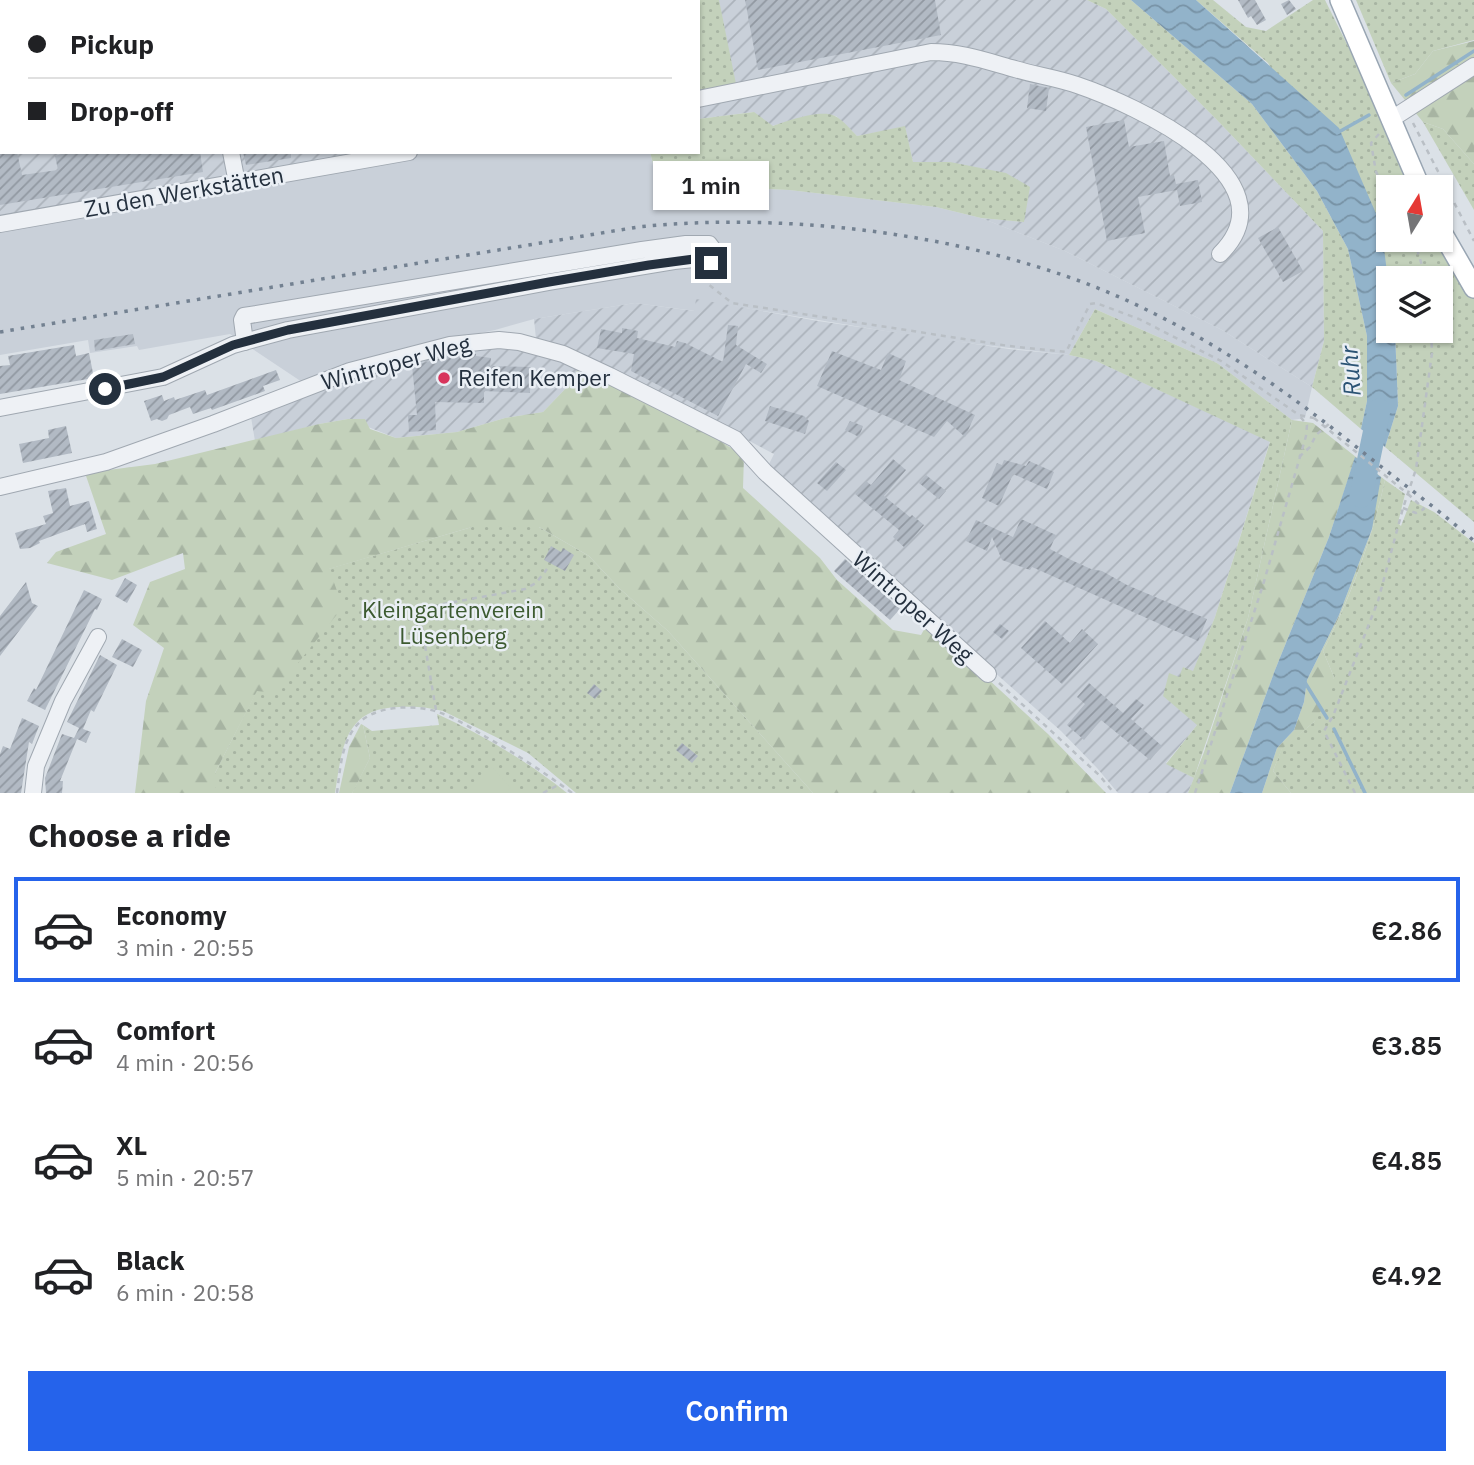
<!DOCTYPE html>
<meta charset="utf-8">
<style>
body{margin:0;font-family:"IBM Plex Sans",sans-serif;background:#f6f6f6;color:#202124;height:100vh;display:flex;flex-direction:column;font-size:26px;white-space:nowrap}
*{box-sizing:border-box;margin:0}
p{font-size:23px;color:#757577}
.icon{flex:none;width:38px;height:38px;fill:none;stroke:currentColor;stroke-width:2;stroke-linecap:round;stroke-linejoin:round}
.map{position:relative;height:793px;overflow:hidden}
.drawer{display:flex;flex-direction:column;background:#fff;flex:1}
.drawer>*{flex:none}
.top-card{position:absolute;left:0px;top:0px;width:700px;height:154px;box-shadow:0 2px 5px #0004;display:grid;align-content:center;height:154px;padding:0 28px;background:#fff}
.needle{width:46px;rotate:11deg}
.controls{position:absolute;left:1376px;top:175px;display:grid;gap:14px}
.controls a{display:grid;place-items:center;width:77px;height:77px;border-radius:0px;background:#fff;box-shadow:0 2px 5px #0004;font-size:35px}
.end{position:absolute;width:32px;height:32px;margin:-16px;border:9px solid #24303e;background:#fff;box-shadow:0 0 0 4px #fff}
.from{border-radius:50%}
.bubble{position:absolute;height:49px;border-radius:0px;background:#fff;box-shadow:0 2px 5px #0004;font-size:23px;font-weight:600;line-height:49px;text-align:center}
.top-card b{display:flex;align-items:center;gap:24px;height:66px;font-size:26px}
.top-card b+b{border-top:2px solid #e0e0e0}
.top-card i{width:18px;height:18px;background:#202124}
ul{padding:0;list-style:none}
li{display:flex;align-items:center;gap:21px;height:105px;margin:0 14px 10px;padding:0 14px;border:4px solid transparent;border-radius:0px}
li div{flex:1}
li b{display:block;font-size:26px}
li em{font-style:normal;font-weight:600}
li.current{border-color:#2563eb}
li>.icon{width:63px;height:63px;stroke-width:1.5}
h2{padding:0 28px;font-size:32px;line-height:84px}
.button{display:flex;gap:14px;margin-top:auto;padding:14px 28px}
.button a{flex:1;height:80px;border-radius:0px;background:#2563eb;color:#fff;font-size:28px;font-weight:600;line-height:80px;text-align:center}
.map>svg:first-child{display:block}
.built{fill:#c9d0d9}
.industrial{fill:url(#industrial-furrows)}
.grass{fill:url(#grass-dots)}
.forest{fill:url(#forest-firs)}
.pitch{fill:#c3d1bb}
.water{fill:url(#water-waves)}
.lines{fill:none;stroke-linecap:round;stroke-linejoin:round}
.stream{stroke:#92b3ca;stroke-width:3.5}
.river{stroke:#92b3ca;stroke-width:23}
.building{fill:url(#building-hatch)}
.minor-casing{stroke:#a0a8b1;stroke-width:18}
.major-casing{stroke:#99a6b3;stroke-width:22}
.path{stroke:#b9bfc5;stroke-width:2.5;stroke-dasharray:5 5;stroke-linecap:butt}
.minor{stroke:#eef1f5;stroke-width:16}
.major{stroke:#fff;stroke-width:19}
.rail{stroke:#738191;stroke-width:3.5;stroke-dasharray:3.5 7;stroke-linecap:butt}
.path-bridge{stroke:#b9bfc5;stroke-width:2.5;stroke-dasharray:5 5;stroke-linecap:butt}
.route{stroke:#24303e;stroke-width:9}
.poi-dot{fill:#d8345c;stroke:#eaeff5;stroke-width:2.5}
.labels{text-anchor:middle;stroke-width:5;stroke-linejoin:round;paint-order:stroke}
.street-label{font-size:23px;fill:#24303e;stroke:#eaeff5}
.poi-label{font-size:23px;fill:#24303e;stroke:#eaeff5;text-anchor:start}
.park-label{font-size:23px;fill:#3c5a30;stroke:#eaeff5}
.water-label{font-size:24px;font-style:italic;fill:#2b5374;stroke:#eaeff5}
</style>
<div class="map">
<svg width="1474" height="793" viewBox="0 0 1474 793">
<defs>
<pattern id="industrial-furrows" width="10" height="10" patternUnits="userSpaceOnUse" patternTransform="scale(1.75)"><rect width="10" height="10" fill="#c9d0d9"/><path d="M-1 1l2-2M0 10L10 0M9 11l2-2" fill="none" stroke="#acb3bb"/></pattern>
<pattern id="grass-dots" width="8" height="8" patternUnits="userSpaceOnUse" patternTransform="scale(1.75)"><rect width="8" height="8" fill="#c3d1bb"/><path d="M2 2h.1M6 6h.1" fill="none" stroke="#a7b4a2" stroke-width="1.8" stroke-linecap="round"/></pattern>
<pattern id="forest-firs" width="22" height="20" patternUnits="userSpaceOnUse" patternTransform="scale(1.75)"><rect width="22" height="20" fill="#c3d1bb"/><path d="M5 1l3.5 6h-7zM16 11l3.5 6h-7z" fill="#a7b4a2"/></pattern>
<pattern id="water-waves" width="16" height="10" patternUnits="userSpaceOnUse" patternTransform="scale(1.75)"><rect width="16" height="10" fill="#92b3ca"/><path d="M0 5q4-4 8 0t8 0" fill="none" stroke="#7792a5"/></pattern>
<pattern id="building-hatch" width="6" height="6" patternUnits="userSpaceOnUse" patternTransform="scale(1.75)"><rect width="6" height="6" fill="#b2bac4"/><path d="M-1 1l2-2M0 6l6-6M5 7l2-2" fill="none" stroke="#9198a1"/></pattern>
</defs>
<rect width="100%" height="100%" fill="#dbe1e7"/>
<!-- built -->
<polygon class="built" points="425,152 650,152 658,183 684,179 721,187 789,190 936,207 981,218 1065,251 1222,330 1312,387 1305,418 1292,420 1217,363 1095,309 1069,355 934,339 696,300 695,311 635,303 534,319 495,330 402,349 305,384 230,334 139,350 137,346 90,353 88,340 0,355 0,229 253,181"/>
<!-- industrial -->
<g class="industrial">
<polygon points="0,0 1087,0 1106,9 1216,119 1323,231 1324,341 1312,387 1222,330 1065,251 981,218 1024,222 950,162 913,162 905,127 857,136 836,116 824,114 796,119 772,126 753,112 698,119 698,2 2,2 2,152 425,152 253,181 0,229"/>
<polygon points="696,299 818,321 1009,349 1069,355 1096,361 1270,441 1215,617 1193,672 1183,667 1197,725 1166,763 1194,778 1188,793 1118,793 1097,768 1061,731 926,612 910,592 768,466 774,454 606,365 554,343 536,339 534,319 635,303 694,311"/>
<polygon points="460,346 524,349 579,367 569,385 543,412 505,418 457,432 396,438 348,419 319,424 255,441 251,417 350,379"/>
</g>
<!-- grass -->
<g class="grass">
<polygon points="661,0 719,0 736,84 698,90 698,2"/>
<polygon points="1087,0 1131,0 1252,104 1317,191 1348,249 1367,336 1367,401 1361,429 1312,387 1324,341 1323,231 1216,119 1106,9"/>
<polygon points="1196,0 1213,0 1246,27 1266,31 1313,0 1325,0 1418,187 1388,187 1388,240 1440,240 1474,294 1474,522 1385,447 1398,406 1395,331 1440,331 1440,278 1388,280 1386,272 1268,63"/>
<polygon points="1356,0 1474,0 1474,40 1433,51 1415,74 1391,83"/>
<path d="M754 112 773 126C788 121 820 109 835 116 843 120 851 130 857 136L905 126 913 162H950L1006 173 1030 187 1024 222 981 218 936 207 789 190 721 187 684 179 658 183 650 152H698V119Z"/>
<polygon points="1423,122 1443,129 1474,164 1474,210"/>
<polygon points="1095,309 1217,363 1292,420 1248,618 1194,778 1166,764 1197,725 1163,696 1169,673 1179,677 1183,667 1193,671 1215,617 1270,442 1096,361 1069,355"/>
<path d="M1385 480 1405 494 1398 523 1401 526 1411 500 1434 512 1474 543V793H1291L1273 771 1282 748 1314 722 1334 677 1323 651C1351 597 1372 539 1385 480Z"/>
<path d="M472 527H539L589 556 619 588 668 631 813 793H576L528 753 443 711C428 707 414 706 399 707 344 708 342 749 335 793H215V773L257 690 328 569Z"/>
<path d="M437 714C483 735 527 761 567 793H352L370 758 363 725 372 731 439 725Z"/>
</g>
<!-- forest -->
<g class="forest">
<polygon points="1474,41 1474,164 1443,129 1423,122 1391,83 1415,74 1433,51"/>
<polygon points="579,367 674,412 744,456 743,488 820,558 837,580 893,630 921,635 926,626 965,658 1048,734 1106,793 813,793 668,631 619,588 589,556 539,527 472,527 329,569 343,607 274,693 257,691 215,773 215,793 135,793 146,701 164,648 133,625 150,582 185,569 183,553 112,580 47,563 56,552 106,534 85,473 155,464 319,424 348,419 365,419 370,429 396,438 457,432 505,418 543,412 569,385"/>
<path d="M1292 420 1313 423 1385 480C1372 539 1351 596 1323 651L1334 677 1329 698 1314 722 1282 749 1273 771 1291 793H1262L1277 748 1294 730 1304 702 1307 680 1339 615 1372 529 1355 458 1329 537 1275 670 1230 793H1188L1204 752 1248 618Z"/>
<polygon points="361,724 363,725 370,758 354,790 352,793 339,793 349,747"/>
</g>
<!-- pitch -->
<polygon class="pitch" points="492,767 511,788 505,793 462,793"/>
<!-- water -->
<g class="water">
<polygon points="1131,0 1196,0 1339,128 1381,225 1388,280 1388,331 1395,331 1398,406 1385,447 1361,429 1367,401 1367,336 1348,249 1317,191 1252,104"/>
<polygon points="1355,457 1381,477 1372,529 1339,615 1307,680 1304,702 1294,730 1277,748 1262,793 1230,793 1275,670 1329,537"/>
</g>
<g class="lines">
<!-- stream -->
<g class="stream">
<polyline points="1406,95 1474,51"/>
<polyline points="1337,133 1369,115"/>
<polyline points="1304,681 1327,718"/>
<polyline points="1334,729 1365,793"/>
</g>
<!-- river -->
<polyline class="river" points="1361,496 1379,410"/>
</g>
<!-- building -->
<g class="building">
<polygon points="745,0 935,0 941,35 758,70"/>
<polygon points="1238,0 1255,0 1266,20 1257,25 1251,16 1248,18"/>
<polygon points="1289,0 1296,9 1287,15 1281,4"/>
<polygon points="1030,84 1049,88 1046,111 1027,108"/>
<polygon points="1124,120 1129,147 1164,141 1170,176 1174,175 1176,184 1198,180 1202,202 1180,206 1177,190 1138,197 1145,233 1107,241 1086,127"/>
<polygon points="0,152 17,152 22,175 58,170 55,156 67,152 200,152 203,172 0,205"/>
<polygon points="243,152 291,152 291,158 246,165"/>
<polygon points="1278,227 1303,271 1283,282 1258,238"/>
<polygon points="728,325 738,326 736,345 767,364 761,373 746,364 718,416 631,371 634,354 597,348 601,329 622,333 622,328 638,331 637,338 675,347 677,341 685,343 723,362"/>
<polygon points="133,334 135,344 95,351 94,340"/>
<polygon points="74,345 76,356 89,353 94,378 0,394 0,366 10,365 8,356"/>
<polygon points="832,351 881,370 888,353 906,361 899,380 975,415 965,437 947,421 934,437 817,386"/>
<polygon points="471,353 476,354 476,356 491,358 490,366 531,367 530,393 484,391 484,403 435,402 436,430 409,432 408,415 417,415 412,366 452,355"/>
<polygon points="276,370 280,380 263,386 265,391 212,410 211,408 193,414 190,407 169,415 167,419 162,421 157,419 151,421 144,401 162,395 164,401 174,397 175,400 205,390 207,395"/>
<polygon points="770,406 804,416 809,421 805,434 765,421"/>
<polygon points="850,421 863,426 859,437 845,430"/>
<polygon points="66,426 72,453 23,463 19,444 49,438 48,430"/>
<polygon points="893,459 906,470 884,496 910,517 912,515 924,525 905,548 893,537 899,530 855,494 866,481 871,485"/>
<polygon points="1004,460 1026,466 1029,461 1054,472 1047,489 1013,474 999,506 982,498 997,463 1002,465"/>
<polygon points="836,462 846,470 827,491 817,483"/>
<polygon points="926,475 946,491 939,499 919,483"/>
<polygon points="66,488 70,506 89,501 97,529 87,532 85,524 39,541 40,543 30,548 20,549 15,533 46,524 43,516 53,513 48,491"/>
<polygon points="1021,519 1056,535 1050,549 1069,559 1091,569 1102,571 1127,585 1207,619 1198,641 1032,567 1030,570 1002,560 992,537 987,551 966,541 976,520 1013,537"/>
<polygon points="551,546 561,552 563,548 574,555 565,571 544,560"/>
<polygon points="845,559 900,609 890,620 834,571"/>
<polygon points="125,578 137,585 127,603 115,596"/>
<polygon points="26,582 32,603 38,606 0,656 0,616"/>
<polygon points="84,590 102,599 97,610 95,609 45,710 27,701 34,688 36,690"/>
<polygon points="1045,621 1070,643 1082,629 1098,644 1062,684 1021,648"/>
<polygon points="1000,624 1009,631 1002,639 993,632"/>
<polygon points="122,639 142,650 133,667 112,657"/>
<polygon points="100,655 117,665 94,712 91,710 83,729 91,732 86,743 77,739 60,781 63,781 62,793 46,793 45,778 62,734 74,738 79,728 67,722"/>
<polygon points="1089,683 1123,713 1136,699 1144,705 1131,719 1162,746 1150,760 1101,720 1084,740 1067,725 1085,704 1077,697"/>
<polygon points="594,684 602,691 595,699 587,693"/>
<polygon points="22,718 39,726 32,744 29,742 21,793 0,793 0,754 3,746 10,749"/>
<polygon points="682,743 698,756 692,763 676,750"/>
</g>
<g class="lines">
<!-- minor casing -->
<g class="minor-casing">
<g id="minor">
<path d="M698 99 931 52C961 52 986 61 1015 69 1035 75 1057 78 1077 85 1133 104 1297 178 1220 254"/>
<polyline points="1390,120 1474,66"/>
<polyline points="231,152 237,183"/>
<polyline points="0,224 409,152"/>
<polyline points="0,408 163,377 233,345 288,330 549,282 674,261 694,259 711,263 712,248 709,244 686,244 642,250 244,316 242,320 245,342"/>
<polyline points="0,487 106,462 213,424 350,371 450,345 499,340 519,342 563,354 610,376 735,439 765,472 988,674"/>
<polyline points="33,793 36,766 63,701 98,637"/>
</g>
</g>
<!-- major casing -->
<g class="major-casing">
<g id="major">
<polyline points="1340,0 1420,187"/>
<polyline points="1440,229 1474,288"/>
</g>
</g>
<!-- path -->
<g class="path">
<polyline points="1413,123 1474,241"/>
<polyline points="1379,134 1371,143 1376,172 1388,192"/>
<polyline points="1414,240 1426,278"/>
<polyline points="709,276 708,284 732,303 1009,346 1066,352 1090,304 1096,303 1139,319 1221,361 1299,415 1314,418"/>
<polyline points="1299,457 1310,447 1316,435 1330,423"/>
<polyline points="1403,508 1416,513 1424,509 1408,494"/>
<polyline points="999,683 1099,775 1114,793"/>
<polyline points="436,710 421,622 423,613 438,605 525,589 536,583 547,569"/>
<path d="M337 793C340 771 341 744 356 726 373 705 414 704 438 712 454 717 471 728 486 737 516 754 544 772 572 793"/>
<polyline points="543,793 560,784"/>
<polyline points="1195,793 1263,585 1306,436 1307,425 1299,415"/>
<polyline points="1355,793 1324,731 1333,716 1378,601 1403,508 1416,469 1432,353 1431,331"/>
</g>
<!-- minor -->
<use href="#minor" class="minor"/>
<!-- major -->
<use href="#major" class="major"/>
<!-- rail -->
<path class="rail" d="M0 332 638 227C802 210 1007 238 1155 314 1238 355 1307 407 1379 465 1411 490 1444 514 1474 541"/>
<!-- path-bridge -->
<polyline class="path-bridge" points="1314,418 1408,494"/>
</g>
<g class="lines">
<!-- route -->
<polyline class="route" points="105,389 163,377 233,345 288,330 549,282 649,265 694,259 711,263"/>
</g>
<!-- markers -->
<circle class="poi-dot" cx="444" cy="378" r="7"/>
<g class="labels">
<!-- street labels -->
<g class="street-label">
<text transform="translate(184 192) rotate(-10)" y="8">Zu den Werkstätten</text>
<text transform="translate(396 363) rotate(-15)" y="8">Wintroper Weg</text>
<text transform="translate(913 607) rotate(42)" y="8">Wintroper Weg</text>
</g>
<!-- poi labels -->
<g class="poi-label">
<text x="458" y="386">Reifen Kemper</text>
</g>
<!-- park labels -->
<g class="park-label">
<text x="453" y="618">Kleingartenverein<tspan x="453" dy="26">Lüsenberg</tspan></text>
</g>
<!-- water labels -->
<g class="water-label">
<text transform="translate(1351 371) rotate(-94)" y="8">Ruhr</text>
</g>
</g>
</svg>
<div class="controls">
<a><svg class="needle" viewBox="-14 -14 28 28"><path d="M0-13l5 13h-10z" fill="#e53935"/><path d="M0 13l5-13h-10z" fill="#757577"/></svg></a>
<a><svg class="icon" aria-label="layers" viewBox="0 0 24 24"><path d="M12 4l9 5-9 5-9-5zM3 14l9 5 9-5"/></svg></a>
</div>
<i class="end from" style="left:105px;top:389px"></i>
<i class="end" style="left:711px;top:263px"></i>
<div class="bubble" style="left:653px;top:161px;width:116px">1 min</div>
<div class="top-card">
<b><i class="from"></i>Pickup</b>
<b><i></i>Drop-off</b>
</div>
</div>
<section class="drawer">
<h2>Choose a ride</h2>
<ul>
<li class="current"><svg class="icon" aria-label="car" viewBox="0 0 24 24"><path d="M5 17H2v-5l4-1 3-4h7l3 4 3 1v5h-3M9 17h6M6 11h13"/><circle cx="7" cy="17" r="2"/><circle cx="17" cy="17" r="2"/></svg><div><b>Economy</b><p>3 min · 20:55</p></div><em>€2.86</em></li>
<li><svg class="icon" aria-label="car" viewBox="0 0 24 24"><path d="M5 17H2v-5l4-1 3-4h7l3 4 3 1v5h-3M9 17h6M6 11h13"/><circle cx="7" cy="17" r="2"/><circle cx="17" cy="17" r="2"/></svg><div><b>Comfort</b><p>4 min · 20:56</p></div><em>€3.85</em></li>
<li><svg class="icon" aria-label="car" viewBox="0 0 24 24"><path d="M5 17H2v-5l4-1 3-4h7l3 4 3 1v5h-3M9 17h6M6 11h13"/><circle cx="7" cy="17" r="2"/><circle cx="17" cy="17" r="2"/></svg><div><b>XL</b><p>5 min · 20:57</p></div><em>€4.85</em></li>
<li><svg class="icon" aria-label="car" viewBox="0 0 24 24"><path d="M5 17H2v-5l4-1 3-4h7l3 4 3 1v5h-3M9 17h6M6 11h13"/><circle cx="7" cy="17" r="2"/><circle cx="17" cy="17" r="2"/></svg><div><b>Black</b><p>6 min · 20:58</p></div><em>€4.92</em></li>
</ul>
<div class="button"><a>Confirm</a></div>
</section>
